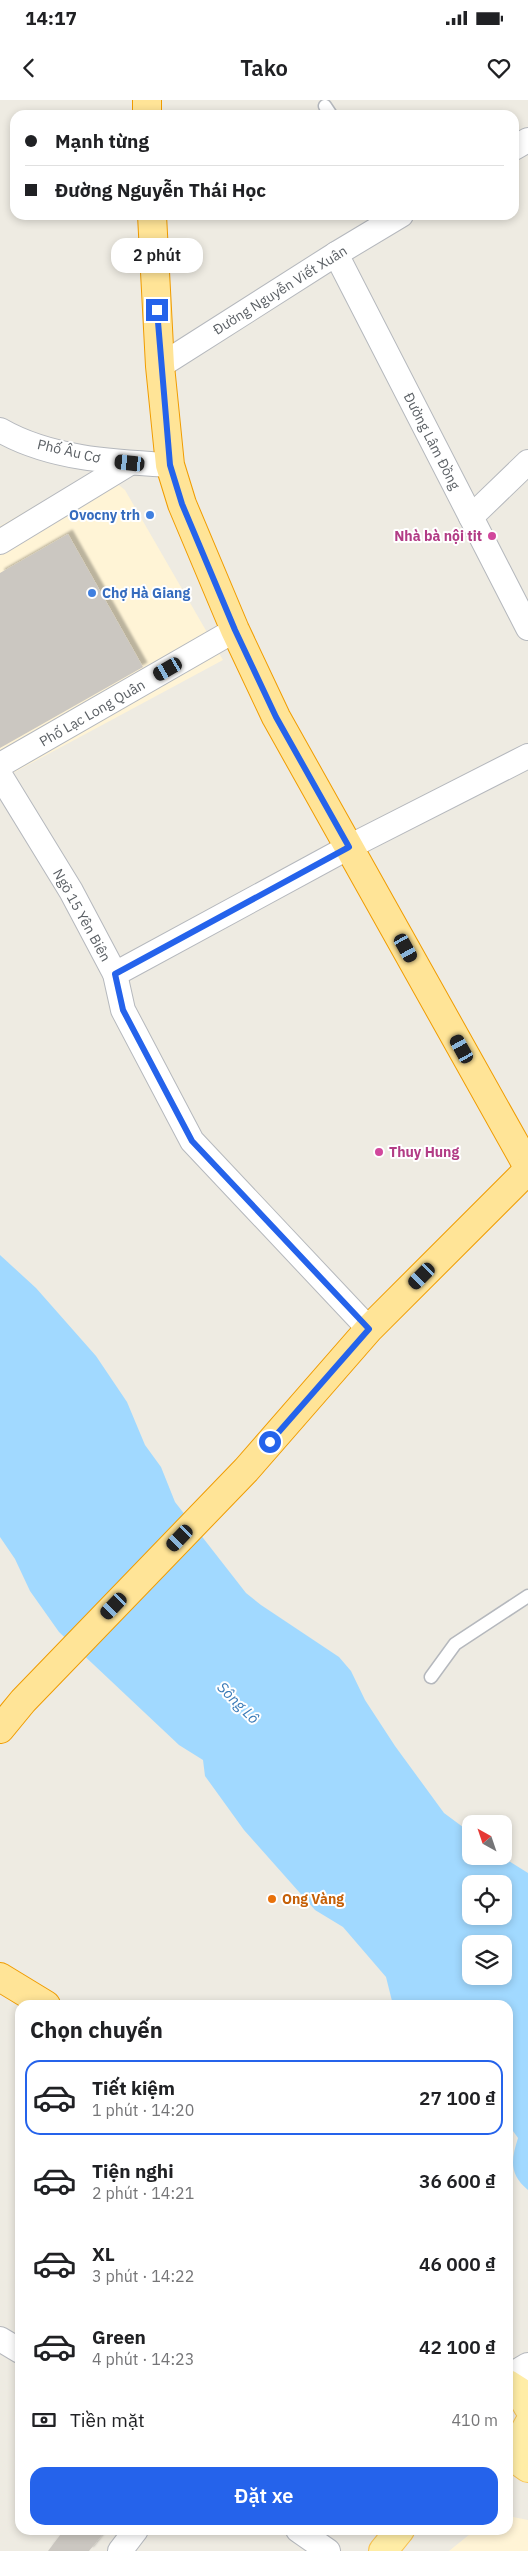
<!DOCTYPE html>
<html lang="vi">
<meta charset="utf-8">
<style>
body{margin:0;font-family:"IBM Plex Sans",sans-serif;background:#f6f6f6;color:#202124;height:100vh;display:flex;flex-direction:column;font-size:19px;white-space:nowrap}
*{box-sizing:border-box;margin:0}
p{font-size:16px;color:#757577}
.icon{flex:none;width:28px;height:28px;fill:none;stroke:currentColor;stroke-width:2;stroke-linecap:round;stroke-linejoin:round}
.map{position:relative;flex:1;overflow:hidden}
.details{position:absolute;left:15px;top:1900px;width:498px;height:535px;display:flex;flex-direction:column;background:#fff;border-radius:15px;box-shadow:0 2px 8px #0003}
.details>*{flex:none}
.hud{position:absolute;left:10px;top:10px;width:509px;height:110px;border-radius:15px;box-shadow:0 2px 8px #0003;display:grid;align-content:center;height:110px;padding:0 15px;background:#fff}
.needle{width:32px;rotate:320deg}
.buttons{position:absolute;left:462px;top:1715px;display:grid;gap:10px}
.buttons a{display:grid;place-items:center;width:50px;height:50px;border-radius:10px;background:#fff;box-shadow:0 2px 8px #0003;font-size:25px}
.end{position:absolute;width:22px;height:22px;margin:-11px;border:6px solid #2563eb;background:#fff;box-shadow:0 0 0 2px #fff}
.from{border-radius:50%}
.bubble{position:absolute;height:35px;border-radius:15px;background:#fff;box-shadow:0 2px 8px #0003;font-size:16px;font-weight:600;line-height:35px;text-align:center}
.car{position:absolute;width:15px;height:30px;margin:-15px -8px;border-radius:6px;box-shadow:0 0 4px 1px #0007;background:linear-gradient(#222 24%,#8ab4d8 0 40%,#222 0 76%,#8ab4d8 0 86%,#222 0)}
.hud b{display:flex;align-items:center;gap:18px;height:48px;font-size:19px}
.hud b+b{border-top:1px solid #e0e0e0}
.hud i{width:12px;height:12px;background:#202124}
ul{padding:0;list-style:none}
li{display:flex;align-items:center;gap:15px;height:75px;margin:0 10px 8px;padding:0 5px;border:2px solid transparent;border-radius:15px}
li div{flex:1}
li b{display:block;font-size:19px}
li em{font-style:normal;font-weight:600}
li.current{border-color:#2563eb}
li>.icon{width:45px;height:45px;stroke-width:1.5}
h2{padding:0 15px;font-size:22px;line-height:60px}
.pay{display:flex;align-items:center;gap:12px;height:55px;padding:0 15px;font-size:19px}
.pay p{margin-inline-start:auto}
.primary-button{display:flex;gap:10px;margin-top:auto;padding:10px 15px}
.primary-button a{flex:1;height:58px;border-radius:15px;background:#2563eb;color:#fff;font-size:20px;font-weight:600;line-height:58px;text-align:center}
.status{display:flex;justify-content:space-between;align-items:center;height:35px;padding:0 25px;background:#fff;direction:ltr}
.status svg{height:14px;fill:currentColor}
header{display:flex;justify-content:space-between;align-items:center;height:65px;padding:0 15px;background:#fff;font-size:22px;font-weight:600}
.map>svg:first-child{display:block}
.commercial{fill:#fff4d6}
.water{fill:#a1d9ff;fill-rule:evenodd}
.building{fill:#cbc7c1;filter:url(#shadow)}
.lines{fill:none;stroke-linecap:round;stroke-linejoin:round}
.service-casing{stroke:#b5b8bd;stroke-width:15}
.minor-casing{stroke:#b5b8bd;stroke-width:26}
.tertiary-casing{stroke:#b5b8bd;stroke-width:30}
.primary-casing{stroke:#f9c350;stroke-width:30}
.trunk-casing{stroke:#f09c00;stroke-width:30}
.service{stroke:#fff;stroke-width:12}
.minor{stroke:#fff;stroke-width:24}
.tertiary{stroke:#fff;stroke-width:28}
.primary{stroke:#ffeda6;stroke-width:28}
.trunk{stroke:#ffe497;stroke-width:28}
.route{stroke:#2563eb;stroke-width:6}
.shop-dot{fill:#3f7fe0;stroke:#fff;stroke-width:2}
.hotel-dot{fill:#d1479c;stroke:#fff;stroke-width:2}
.food-dot{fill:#e8710a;stroke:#fff;stroke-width:2}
.labels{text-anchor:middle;stroke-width:4;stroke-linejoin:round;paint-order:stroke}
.street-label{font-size:14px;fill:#5a5f64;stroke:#fff}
.shop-label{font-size:14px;font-weight:bold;fill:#366cbe;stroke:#fff;text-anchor:end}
.hotel-label{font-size:14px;font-weight:bold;fill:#b23c85;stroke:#fff;text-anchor:end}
.food-label{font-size:14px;font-weight:bold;fill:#c56008;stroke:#fff;text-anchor:start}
.water-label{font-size:15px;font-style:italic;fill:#397ab7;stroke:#fff}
</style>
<div class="status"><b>14:17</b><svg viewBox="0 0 49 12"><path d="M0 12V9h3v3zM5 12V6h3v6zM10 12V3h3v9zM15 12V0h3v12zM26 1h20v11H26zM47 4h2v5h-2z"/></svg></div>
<header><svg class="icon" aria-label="back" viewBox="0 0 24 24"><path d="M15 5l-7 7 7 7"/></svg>Tako<svg class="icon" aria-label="heart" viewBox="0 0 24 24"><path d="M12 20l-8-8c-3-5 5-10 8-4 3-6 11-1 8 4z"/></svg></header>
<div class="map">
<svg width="528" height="2451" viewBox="0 0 528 2451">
<defs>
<filter id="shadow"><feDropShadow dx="4.5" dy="-4.5" stdDeviation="1" flood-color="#0004"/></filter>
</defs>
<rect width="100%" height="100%" fill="#eeebe2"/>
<!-- commercial -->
<g class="commercial">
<polygon points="99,369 125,390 223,560 0,680 0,426"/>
<polygon points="508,2416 528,2420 528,2451 449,2451 475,2430 508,2430"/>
</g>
<!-- water -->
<path class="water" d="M0 1155 36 1188 96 1256 127 1302 145 1345 161 1367 175 1402 246 1493 261 1505 339 1557 351 1571 365 1600 395 1646 444 1713 471 1733V1756H501L528 1773V2090C509 2074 511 2060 518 2038L508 2024V1905H396L392 1901 386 1877 343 1827 315 1810 244 1730 205 1676 203 1660 179 1645 59 1532 30 1491 15 1459 0 1437ZM471 1784H504V1816H471ZM471 1844H504V1876H471Z"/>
<!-- building -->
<g class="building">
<polygon points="68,434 143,567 0,648 0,473"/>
<polygon points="64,2430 106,2430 89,2451 48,2451"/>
</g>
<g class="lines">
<!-- service casing -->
<g class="service-casing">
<g id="service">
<polyline points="325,6 331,15"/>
<polyline points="431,1577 455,1544 528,1496"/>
</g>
</g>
<!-- minor casing -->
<g class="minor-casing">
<g id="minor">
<polyline points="514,48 528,40"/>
<polyline points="336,154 528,528"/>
<polyline points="160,266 336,154 401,115"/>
<path d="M0 330C50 359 114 362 170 365"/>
<polyline points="471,417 528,362"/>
<polyline points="0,442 130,363"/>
<polyline points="0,665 235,530"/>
<polyline points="0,675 71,791 115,874 123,910 192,1041 369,1229"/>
<polyline points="115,874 349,747 528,656"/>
<polyline points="0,2239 20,2251"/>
<polyline points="298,2430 328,2451"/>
<polyline points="120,2451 136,2430"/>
</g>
</g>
<!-- tertiary casing -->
<g class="tertiary-casing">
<polyline id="tertiary" points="508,2279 528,2267"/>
</g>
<!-- primary casing -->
<g class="primary-casing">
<g id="primary">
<polyline points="508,2284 519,2291 528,2307"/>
<polyline points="508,2349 520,2340 528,2325"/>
<polyline points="508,2354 528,2368"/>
<polyline points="383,2451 400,2430"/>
</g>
</g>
<!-- trunk casing -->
<g class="trunk-casing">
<g id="trunk">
<polyline points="147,0 147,15"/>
<polyline points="152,115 160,266 170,365 182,404 235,530 276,617 528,1067"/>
<polyline points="0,1629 23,1601 246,1370 369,1229 528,1070"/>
<polyline points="0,1877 46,1905"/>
</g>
</g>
<!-- service -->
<use href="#service" class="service"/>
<!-- minor -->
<use href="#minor" class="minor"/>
<!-- tertiary -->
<use href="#tertiary" class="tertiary"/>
<!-- primary -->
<use href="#primary" class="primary"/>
<!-- trunk -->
<use href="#trunk" class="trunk"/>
</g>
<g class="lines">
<!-- route -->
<polyline class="route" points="157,210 170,365 182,404 235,530 276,617 349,747 115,874 123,910 192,1041 369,1229 270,1342"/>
</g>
<!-- markers -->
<g class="shop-dot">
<circle cx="150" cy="415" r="5"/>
<circle cx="92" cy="493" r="5"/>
</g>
<g class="hotel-dot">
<circle cx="492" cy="436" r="5"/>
<circle cx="379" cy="1052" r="5"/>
</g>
<circle class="food-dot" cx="272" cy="1799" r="5"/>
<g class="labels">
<!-- street labels -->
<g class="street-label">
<text transform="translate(280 190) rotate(-32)" y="5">Đường Nguyễn Viết Xuân</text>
<text transform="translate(432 341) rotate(63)" y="5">Đường Lâm Đồng</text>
<text transform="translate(69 351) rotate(13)" y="5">Phố Âu Cơ</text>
<text transform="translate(92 613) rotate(-30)" y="5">Phố Lạc Long Quân</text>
<text transform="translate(82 815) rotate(61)" y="5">Ngõ 15 Yên Biên</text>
</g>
<!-- shop labels -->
<g class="shop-label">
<text x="140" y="420">Ovocny trh</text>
<text x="102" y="498" text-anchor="start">Chợ Hà Giang</text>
</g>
<!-- hotel labels -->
<g class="hotel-label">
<text x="482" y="441">Nhà bà nội tit</text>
<text x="389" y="1057" text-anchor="start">Thuy Hung</text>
</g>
<!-- food labels -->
<g class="food-label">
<text x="282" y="1804">Ong Vàng</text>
</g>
<!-- water labels -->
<g class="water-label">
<text transform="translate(238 1603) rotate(45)" y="5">Sông Lô</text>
</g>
</g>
</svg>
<div class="buttons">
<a><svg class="needle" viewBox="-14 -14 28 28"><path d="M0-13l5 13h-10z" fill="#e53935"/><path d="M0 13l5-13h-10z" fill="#757577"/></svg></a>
<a><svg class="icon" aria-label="locate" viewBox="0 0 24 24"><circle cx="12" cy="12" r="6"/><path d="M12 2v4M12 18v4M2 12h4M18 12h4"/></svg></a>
<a><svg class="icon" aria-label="layers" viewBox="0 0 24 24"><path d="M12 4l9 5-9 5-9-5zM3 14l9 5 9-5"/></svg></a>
</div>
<i class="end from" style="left:270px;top:1342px"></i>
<i class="end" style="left:157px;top:210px"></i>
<div class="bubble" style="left:111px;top:138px;width:92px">2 phút</div>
<i class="car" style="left:130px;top:363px;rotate:276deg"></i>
<i class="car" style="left:168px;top:569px;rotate:240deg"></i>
<i class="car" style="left:406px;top:848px;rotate:151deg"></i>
<i class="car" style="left:462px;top:949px;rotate:331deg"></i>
<i class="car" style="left:422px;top:1176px;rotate:225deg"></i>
<i class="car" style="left:180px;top:1438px;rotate:224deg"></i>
<i class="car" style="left:114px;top:1506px;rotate:224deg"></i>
<div class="hud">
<b><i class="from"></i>Mạnh từng</b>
<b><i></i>Đường Nguyễn Thái Học</b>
</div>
<section class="details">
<h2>Chọn chuyến</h2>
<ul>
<li class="current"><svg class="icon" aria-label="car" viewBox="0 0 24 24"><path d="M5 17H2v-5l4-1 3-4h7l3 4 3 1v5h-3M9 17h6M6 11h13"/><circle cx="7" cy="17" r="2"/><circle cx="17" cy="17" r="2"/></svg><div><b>Tiết kiệm</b><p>1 phút · 14:20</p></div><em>27 100 ₫</em></li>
<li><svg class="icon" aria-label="car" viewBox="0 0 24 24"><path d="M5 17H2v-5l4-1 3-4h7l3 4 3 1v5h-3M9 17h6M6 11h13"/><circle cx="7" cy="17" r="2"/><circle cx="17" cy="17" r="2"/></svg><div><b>Tiện nghi</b><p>2 phút · 14:21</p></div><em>36 600 ₫</em></li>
<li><svg class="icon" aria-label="car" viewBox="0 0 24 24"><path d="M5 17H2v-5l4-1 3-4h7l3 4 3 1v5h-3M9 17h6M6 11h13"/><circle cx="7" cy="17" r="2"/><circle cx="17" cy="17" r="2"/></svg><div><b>XL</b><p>3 phút · 14:22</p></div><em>46 000 ₫</em></li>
<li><svg class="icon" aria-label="car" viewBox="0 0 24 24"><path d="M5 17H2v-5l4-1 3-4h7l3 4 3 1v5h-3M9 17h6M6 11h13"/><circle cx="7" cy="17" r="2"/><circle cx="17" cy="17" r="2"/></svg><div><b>Green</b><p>4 phút · 14:23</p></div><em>42 100 ₫</em></li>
</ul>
<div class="pay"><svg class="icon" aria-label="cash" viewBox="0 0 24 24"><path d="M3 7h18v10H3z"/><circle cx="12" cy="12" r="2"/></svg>Tiền mặt<p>410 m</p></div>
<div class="primary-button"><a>Đặt xe</a></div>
</section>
</div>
